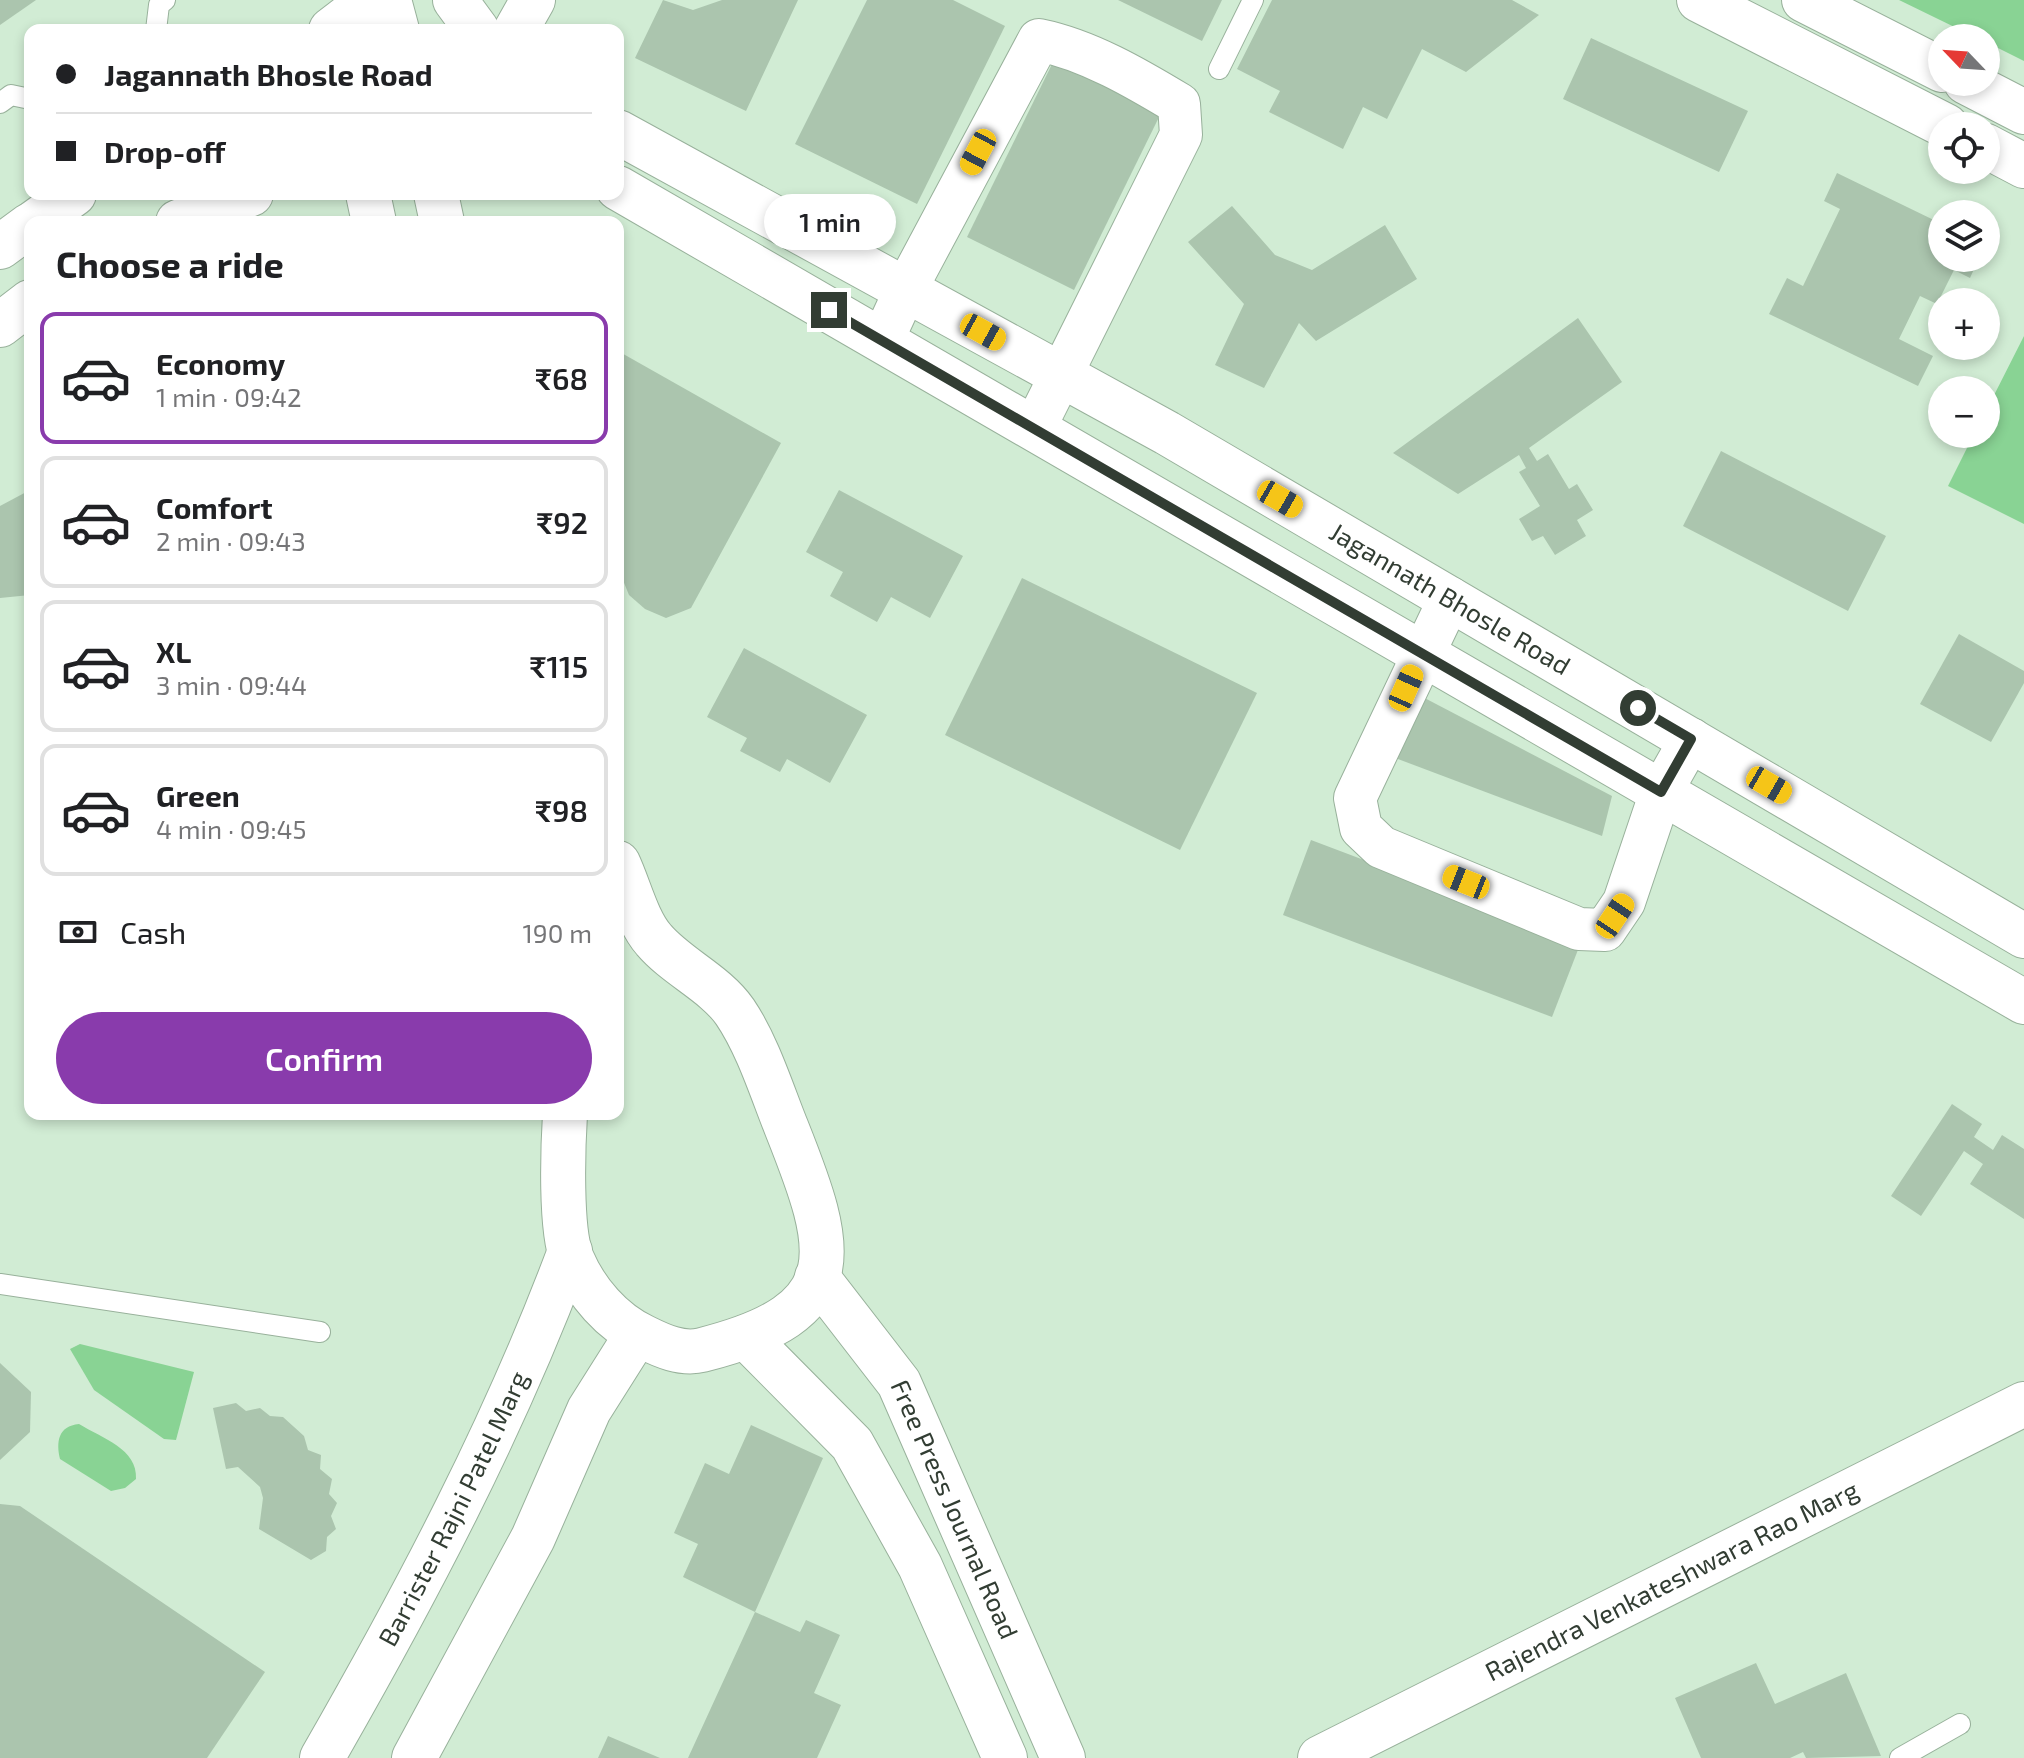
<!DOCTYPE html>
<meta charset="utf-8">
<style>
body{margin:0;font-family:"Exo 2",sans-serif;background:#f2f2f2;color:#202124;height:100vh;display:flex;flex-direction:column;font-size:30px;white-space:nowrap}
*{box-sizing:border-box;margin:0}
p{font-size:26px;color:#757577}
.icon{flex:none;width:44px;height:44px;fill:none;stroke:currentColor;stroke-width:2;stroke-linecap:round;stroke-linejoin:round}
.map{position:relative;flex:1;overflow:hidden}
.sheet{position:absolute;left:24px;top:216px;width:600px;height:904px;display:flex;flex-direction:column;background:#fff;border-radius:16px;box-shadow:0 4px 12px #0003}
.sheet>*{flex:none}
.hud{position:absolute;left:24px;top:24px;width:600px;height:176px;border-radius:16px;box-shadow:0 4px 12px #0003;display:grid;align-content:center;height:176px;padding:0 32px;background:#fff}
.needle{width:52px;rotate:295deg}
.controls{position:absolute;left:1928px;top:24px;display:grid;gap:16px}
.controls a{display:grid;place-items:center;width:72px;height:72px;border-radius:50%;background:#fff;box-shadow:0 4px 12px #0003;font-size:40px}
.end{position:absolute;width:36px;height:36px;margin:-18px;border:10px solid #323d33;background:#fff;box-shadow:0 0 0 4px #fff}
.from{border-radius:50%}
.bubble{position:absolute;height:56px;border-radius:28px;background:#fff;box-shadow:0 4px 12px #0003;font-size:26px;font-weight:600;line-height:56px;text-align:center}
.car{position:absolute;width:24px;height:48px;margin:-24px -12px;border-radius:10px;box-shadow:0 0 6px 2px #0007;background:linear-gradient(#f5c518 24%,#345 0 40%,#f5c518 0 76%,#345 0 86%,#f5c518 0)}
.hud b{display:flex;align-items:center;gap:28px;height:76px;font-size:30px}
.hud b+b{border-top:2px solid #e0e0e0}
.hud i{width:20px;height:20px;background:#202124}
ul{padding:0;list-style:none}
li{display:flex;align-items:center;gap:24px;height:132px;margin:0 16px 12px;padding:0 16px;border:4px solid #e0e0e0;border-radius:16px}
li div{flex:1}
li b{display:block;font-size:30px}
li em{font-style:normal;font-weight:600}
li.on{border-color:#893bac}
li>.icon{width:72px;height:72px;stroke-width:1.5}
h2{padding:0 32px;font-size:36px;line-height:96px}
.pay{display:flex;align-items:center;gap:20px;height:88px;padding:0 32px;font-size:30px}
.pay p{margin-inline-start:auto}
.action{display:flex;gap:16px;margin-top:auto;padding:16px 32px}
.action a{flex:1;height:92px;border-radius:48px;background:#893bac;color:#fff;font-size:32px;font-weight:600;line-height:92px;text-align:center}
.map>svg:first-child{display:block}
.green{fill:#89d394}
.building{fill:#abc5ae}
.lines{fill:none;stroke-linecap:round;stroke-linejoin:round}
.service-casing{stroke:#98b19b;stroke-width:22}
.minor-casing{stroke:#98b19b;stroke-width:44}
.tertiary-casing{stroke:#98b19b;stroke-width:46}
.secondary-casing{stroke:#98b19b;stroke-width:46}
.primary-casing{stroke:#98b19b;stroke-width:46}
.service{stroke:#fff;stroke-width:20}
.minor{stroke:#fff;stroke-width:42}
.tertiary{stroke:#fff;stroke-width:44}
.secondary{stroke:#fff;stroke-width:44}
.primary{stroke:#fff;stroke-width:44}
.route{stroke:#323d33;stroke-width:10}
.labels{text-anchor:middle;stroke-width:8;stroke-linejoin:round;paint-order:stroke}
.street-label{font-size:26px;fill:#323d33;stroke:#fff}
</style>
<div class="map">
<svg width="2024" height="1758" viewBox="0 0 2024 1758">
<rect width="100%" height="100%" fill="#d1ecd4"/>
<!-- green -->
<g class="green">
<polygon points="1899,0 2024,0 2024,61 1986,42 1986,38 1977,38"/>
<polygon points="2024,336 2024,524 1948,486 1974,434 1986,434 1986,411"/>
<polygon points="80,1344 194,1372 176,1440 164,1439 94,1390 70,1349"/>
<path d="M79 1424C102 1438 138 1449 136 1479L125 1488 111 1491 60 1459C56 1442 58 1426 79 1424Z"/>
</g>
<!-- building -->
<g class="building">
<polygon points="0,0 36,0 0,25"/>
<polygon points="663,0 693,10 722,0 798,0 746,111 635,58"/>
<polygon points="867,0 953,0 1005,26 917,204 795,144"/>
<polygon points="1118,0 1222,0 1202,41"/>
<polygon points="1272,0 1512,0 1539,15 1466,72 1422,49 1387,119 1363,107 1343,149 1269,112 1280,91 1237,69"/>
<polygon points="1591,38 1748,111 1719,172 1563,99"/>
<polygon points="1055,58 1162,111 1074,290 967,237"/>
<polygon points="1837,173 1942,224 1942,258 1979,258 1970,278 1954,270 1937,304 1920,296 1899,339 1933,356 1918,386 1769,314 1787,278 1803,286 1840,209 1824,201"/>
<polygon points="1232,206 1275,255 1312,270 1385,225 1417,279 1316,341 1299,323 1264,388 1215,365 1244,304 1188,242"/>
<polygon points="1578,318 1622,382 1529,448 1537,461 1548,454 1569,489 1577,484 1593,510 1577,520 1586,536 1555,555 1543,536 1532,541 1519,519 1540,506 1519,472 1526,468 1519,455 1458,494 1393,453"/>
<polygon points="618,351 781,443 691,608 666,618 645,609 629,595 618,568"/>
<polygon points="1721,451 1886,536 1848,611 1683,526"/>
<polygon points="30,490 30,595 0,598 0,506"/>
<polygon points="839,490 963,556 930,618 891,597 877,622 830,596 843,572 806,552"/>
<polygon points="1022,578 1257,693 1180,850 945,735"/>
<polygon points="1959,634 2024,671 2024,683 1991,742 1920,704"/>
<polygon points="744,648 867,715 830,783 787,759 780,772 740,751 747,738 707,717"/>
<polygon points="1415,693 1612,796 1602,836 1390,756"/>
<polygon points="1311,840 1581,942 1552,1017 1283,915"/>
<polygon points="1952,1104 1982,1124 1974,1137 1993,1150 2002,1135 2024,1149 2024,1219 1970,1184 1983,1164 1964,1151 1921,1216 1891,1196"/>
<polygon points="0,1363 31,1392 30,1432 0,1460"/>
<polygon points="236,1403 246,1411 260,1408 270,1416 283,1417 304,1436 308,1450 321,1455 320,1469 332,1479 329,1494 337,1503 331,1516 336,1529 327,1537 326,1551 311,1560 259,1529 263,1498 260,1487 238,1467 226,1469 213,1408"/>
<polygon points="751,1425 823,1458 755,1612 683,1577 698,1544 674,1533 705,1463 729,1474"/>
<polygon points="0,1504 20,1506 265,1672 207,1758 0,1758"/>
<polygon points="755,1612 800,1632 806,1620 840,1635 814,1693 841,1705 817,1758 688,1758"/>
<polygon points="1756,1663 1775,1704 1846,1673 1881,1756 1806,1758 1803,1752 1790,1758 1701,1758 1675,1698"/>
<polygon points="608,1736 660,1758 598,1758"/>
</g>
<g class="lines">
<!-- service casing -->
<g class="service-casing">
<g id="service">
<polyline points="156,30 159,5 165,0"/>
<polyline points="1219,69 1253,0"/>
<polyline points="0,103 11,95 30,99"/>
<polyline points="0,1284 320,1332"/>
<polyline points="1900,1758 1960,1724"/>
</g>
</g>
<!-- minor casing -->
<g class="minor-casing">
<g id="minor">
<path d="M882 341 906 289 1039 40C1088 50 1136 78 1179 104L1181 135 1034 429"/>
<polyline points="1450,598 1355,798 1361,828 1381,847 1579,929 1605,930 1624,902 1661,792 1691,739"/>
</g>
</g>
<!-- tertiary casing -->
<g class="tertiary-casing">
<g id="tertiary">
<polyline points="389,0 397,30"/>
<polyline points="1699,0 1946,126"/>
<polyline points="1804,0 1942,70"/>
<polyline points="1966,82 2024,112"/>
<polyline points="1986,146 2024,166"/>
<polyline points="368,194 374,222"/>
<polyline points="436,194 442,222"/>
<path d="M565 1114C563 1147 560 1229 572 1259 586 1292 612 1322 644 1337 662 1346 682 1355 702 1350 853 1312 836 1252 787 1129 772 1092 758 1046 735 1012 715 983 677 967 654 940 637 921 629 886 618 863"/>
<path id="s1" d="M817 1277 899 1383 1063 1758"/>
<polyline points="746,1337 852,1444 920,1566 1005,1758"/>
<path id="s2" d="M322 1758C416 1594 504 1428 570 1251"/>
<polyline points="414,1758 533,1538 589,1410 637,1334"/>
<path id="s3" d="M1320 1758 2024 1404"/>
</g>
</g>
<!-- secondary casing -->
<g class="secondary-casing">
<g id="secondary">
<polyline points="455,0 477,30"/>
<path id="s4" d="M618 132 1167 433 2024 936"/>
<polyline points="618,188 2024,1002"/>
</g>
</g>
<!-- primary casing -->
<g class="primary-casing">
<g id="primary">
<polyline points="331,30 370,0"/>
<polyline points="516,30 533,0"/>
<polyline points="35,222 74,194"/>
<polyline points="178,222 251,194"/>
<polyline points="0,247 30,225"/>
<polyline points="0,325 30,302"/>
</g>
</g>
<!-- service -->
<use href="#service" class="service"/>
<!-- minor -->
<use href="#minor" class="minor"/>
<!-- tertiary -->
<use href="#tertiary" class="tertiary"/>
<!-- secondary -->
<use href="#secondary" class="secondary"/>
<!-- primary -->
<use href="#primary" class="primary"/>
</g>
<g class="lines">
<!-- route -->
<polyline class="route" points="829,310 1661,792 1691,739 1638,708"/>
</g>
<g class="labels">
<!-- street labels -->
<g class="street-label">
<text dy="9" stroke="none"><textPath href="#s4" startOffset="954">Jagannath Bhosle Road</textPath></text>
<text dy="9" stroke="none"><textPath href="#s2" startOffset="282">Barrister Rajni Patel Marg</textPath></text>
<text dy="9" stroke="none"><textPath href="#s1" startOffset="272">Free Press Journal Road</textPath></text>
<text dy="9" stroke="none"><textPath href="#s3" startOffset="394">Rajendra Venkateshwara Rao Marg</textPath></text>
</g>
</g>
</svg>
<div class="controls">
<a><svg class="needle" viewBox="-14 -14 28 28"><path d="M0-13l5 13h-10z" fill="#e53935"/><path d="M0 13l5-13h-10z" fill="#757577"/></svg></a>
<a><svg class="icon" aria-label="locate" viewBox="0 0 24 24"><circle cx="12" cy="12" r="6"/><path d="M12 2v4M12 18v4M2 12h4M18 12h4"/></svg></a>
<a><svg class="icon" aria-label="layers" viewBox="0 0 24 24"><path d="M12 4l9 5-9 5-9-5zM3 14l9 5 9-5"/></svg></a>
<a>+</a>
<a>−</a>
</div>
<i class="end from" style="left:1638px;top:708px"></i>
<i class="end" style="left:829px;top:310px"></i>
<div class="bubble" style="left:764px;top:194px;width:132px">1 min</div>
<i class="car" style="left:978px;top:152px;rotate:208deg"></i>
<i class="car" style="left:983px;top:332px;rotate:119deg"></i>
<i class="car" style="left:1280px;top:499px;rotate:120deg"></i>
<i class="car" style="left:1406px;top:688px;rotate:24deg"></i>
<i class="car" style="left:1769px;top:785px;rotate:120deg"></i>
<i class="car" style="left:1466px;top:882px;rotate:292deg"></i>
<i class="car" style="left:1615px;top:916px;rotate:34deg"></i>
<div class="hud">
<b><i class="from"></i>Jagannath Bhosle Road</b>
<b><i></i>Drop-off</b>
</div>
<section class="sheet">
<h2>Choose a ride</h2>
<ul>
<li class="on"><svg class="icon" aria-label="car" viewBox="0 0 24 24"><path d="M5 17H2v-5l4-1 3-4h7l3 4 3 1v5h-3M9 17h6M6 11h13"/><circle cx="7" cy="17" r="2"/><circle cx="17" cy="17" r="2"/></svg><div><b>Economy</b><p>1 min · 09:42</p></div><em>₹68</em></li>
<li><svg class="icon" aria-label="car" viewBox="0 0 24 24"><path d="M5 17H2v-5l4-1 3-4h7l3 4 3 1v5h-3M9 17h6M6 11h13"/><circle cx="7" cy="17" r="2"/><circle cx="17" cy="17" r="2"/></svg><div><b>Comfort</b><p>2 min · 09:43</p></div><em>₹92</em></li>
<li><svg class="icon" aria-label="car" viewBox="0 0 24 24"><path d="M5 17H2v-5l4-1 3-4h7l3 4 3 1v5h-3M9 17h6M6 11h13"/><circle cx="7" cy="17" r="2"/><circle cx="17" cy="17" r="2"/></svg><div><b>XL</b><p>3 min · 09:44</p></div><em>₹115</em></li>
<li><svg class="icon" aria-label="car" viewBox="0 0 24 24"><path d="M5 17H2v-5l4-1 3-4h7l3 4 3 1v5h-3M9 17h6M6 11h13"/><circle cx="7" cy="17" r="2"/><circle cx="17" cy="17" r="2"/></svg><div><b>Green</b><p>4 min · 09:45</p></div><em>₹98</em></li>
</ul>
<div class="pay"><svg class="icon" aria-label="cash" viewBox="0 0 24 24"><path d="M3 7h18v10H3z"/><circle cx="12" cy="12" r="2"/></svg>Cash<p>190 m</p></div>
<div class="action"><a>Confirm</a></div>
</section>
</div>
